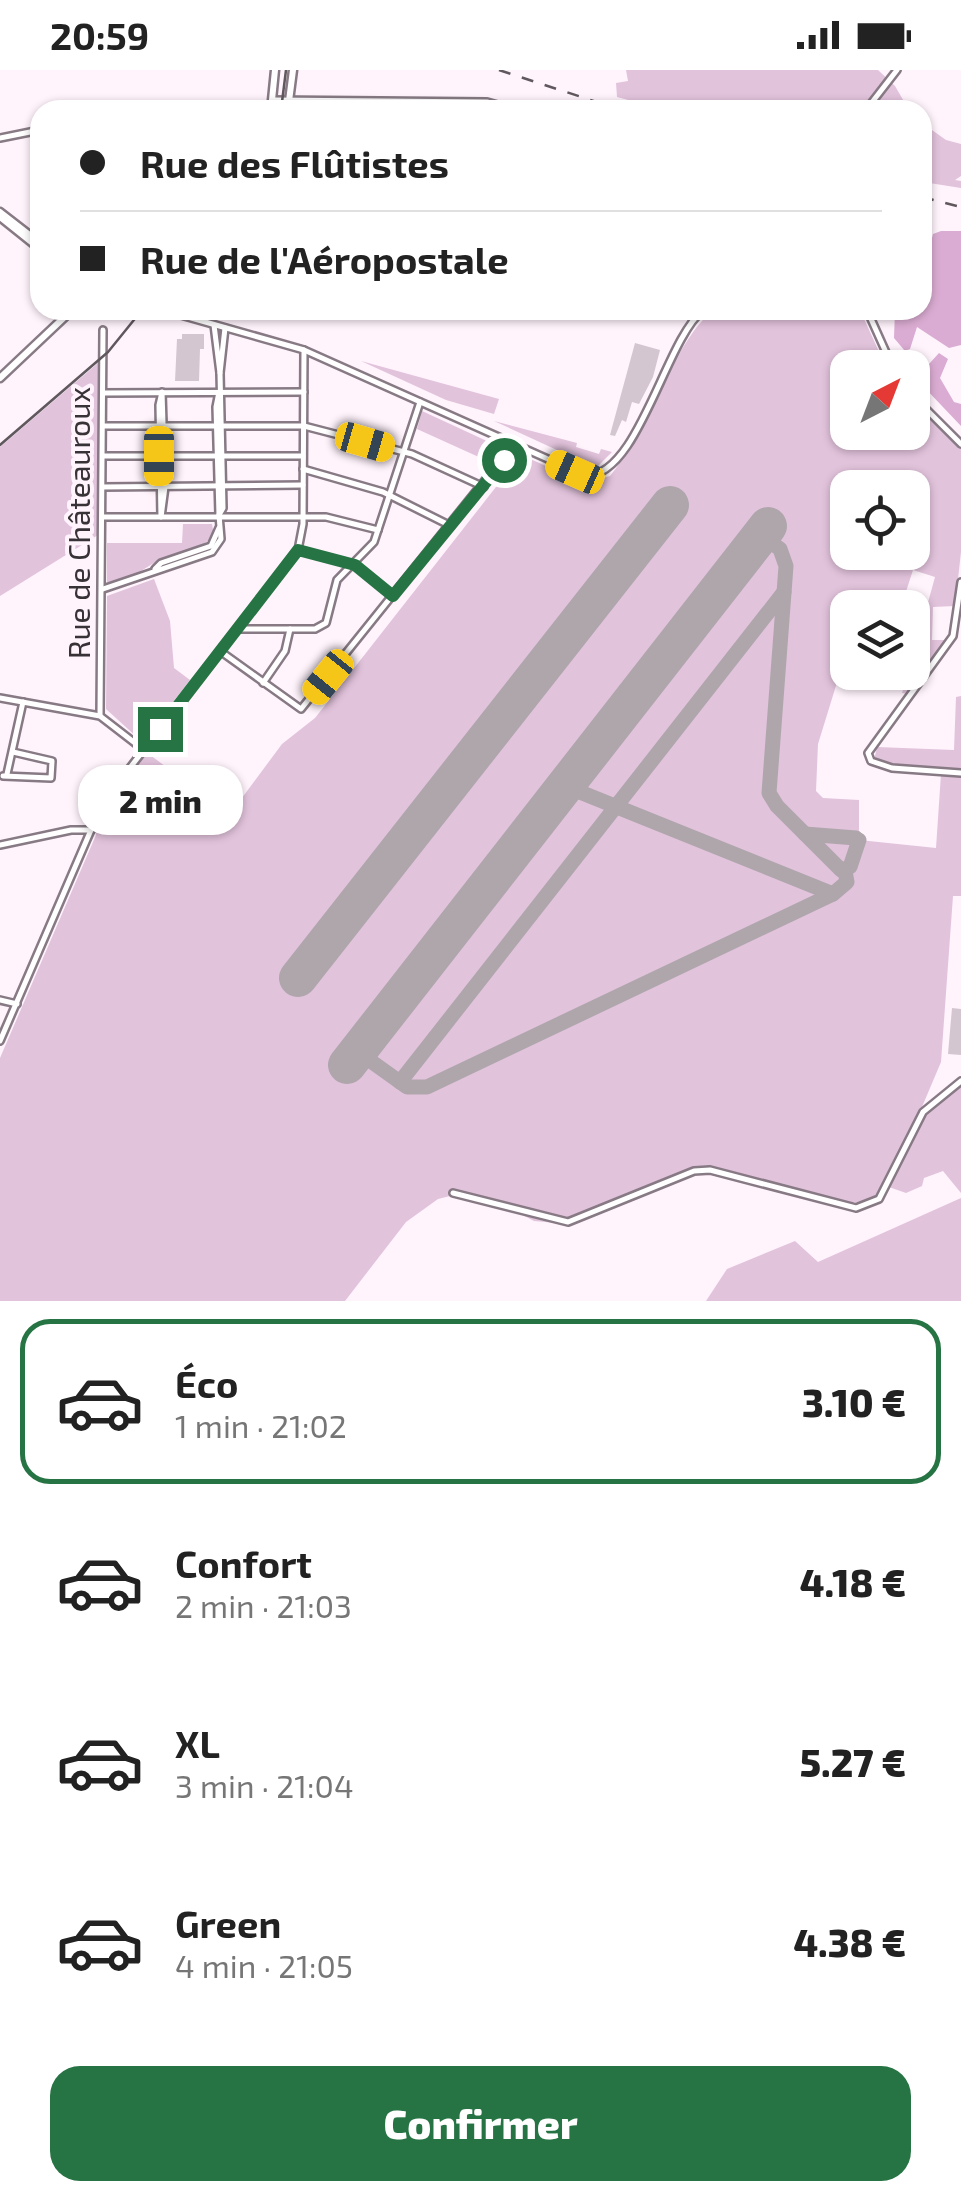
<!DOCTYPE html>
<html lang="fr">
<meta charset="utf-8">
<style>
body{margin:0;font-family:"Exo 2",sans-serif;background:#f2f2f2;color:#222;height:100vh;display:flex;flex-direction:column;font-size:38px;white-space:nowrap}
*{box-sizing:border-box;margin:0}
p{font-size:32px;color:#767676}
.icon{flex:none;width:55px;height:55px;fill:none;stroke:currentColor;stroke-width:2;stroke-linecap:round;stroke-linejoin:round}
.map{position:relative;height:1231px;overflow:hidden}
.sheet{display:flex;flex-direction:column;background:#fff;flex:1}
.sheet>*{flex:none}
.guide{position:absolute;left:30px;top:30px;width:902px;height:220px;border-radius:30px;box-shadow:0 2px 8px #0004;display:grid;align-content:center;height:220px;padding:0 50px;background:#fff}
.needle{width:65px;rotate:42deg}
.controls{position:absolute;left:830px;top:280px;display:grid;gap:20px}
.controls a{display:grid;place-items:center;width:100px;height:100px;border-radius:20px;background:#fff;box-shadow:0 2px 8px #0004;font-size:50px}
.end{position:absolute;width:45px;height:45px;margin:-22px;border:12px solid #267443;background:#fff;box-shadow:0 0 0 5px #fff}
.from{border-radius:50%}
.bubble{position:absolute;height:70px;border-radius:30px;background:#fff;box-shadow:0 2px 8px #0004;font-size:32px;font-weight:800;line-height:70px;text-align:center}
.car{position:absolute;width:30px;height:60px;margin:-30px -15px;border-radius:12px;box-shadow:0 0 8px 2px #0007;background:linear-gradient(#f5c518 24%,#345 0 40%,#f5c518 0 76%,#345 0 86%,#f5c518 0)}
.guide b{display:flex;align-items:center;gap:35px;height:95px;font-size:38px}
.guide b+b{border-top:2px solid #e0e0e0}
.guide i{width:25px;height:25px;background:#222}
ul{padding:18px 0 0;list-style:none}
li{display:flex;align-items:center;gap:30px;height:165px;margin:0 20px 15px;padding:0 30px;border:5px solid transparent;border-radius:30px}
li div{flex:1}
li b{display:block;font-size:38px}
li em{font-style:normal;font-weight:800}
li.current{border-color:#267443}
li>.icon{width:90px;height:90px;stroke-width:1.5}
.button{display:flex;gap:20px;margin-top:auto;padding:20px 50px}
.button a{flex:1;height:115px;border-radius:30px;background:#267443;color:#fff;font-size:40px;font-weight:800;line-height:115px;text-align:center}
.status{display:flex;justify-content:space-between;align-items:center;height:70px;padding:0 50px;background:#fff;direction:ltr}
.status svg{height:28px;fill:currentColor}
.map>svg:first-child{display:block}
.green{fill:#e2c3dc;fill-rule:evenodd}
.water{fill:#dbacd3}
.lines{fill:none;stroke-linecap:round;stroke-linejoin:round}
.taxiway{stroke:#afa6ac;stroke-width:15}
.runway{stroke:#afa6ac;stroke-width:38}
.building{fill:#d4c6d1}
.minor-casing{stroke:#877a84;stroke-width:10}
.tertiary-casing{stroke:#877a84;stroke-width:11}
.minor{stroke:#fff;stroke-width:5}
.tertiary{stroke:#fff;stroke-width:6}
.tram{stroke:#5f585d;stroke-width:2.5}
.rail{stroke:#5f585d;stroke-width:2.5;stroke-dasharray:12 12;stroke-linecap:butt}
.route{stroke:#267443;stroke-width:12}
.labels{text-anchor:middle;stroke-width:8;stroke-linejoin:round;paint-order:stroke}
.street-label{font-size:30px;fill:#373236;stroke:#fff3fc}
</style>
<div class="status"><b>20:59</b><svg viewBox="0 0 49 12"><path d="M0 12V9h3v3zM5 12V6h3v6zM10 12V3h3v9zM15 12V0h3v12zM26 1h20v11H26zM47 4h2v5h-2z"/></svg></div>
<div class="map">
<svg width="961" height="1231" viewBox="0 0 961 1231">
<rect width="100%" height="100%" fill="#fff3fc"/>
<!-- green -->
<g class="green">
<polygon points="626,0 878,0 895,16 909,40 666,40 617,27 616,13 628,11"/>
<polygon points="922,53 946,70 961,74 961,106 955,110 961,111 961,118 923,112"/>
<path d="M714 240H860L886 297 848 298V362H912L913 334 961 379V482L955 536 933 537 932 570H947L922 606 914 625 902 623 908 603 912 602 913 587 935 507 913 500 901 537 848 538 847 580 818 674 816 721 823 728 859 730V770L936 778 941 704 873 695 877 677 954 680 956 627 961 626V826H953L941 992 919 1044 961 1016V1123L943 1101 924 1108 922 1116 906 1123 886 1116 874 1130 831 1135 707 1104 692 1105 568 1154 534 1151 515 1141 450 1126 438 1129 406 1152 345 1231H0V988L96 765 95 746 146 682 230 744 282 674 315 648 521 385 585 413 610 406C646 364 676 267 714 240ZM848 418H912V482H848Z"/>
<polygon points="361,291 499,329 494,344 446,330"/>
<polygon points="98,293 98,465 0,526 0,377"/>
<polygon points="422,341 502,378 503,381 492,393 417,359"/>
<polygon points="494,351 577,373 576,377 599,384 601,379 612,382 596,398"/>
<path d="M183 454H212L214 465C202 480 180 480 164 488 144 496 130 514 107 512V473H182Z"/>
<polygon points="154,509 170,551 174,598 190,610 145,668 139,669 106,639 107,526"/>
<polygon points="961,1128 961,1231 706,1231 727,1199 795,1171 818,1192"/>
</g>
<!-- water -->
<g class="water">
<polygon points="941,161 961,161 961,275 949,278 917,257 910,279 905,281 894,268 895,240 922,240 923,170 931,172 933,164"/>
<polygon points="939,283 948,289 940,308 954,332 961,334 961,356 923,316 929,294"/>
</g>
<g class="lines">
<!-- taxiway -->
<g class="taxiway">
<polyline points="761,465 780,479 786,496 769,723 777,736 841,800 850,797 859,770"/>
<polyline points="565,716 833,824"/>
<polyline points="805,764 856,768"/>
<polyline points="358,982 407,1017 427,1017 833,824 847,812 845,801"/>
<polyline points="400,1012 784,522"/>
</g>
<!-- runway -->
<g class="runway">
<polyline points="298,908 670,435"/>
<polyline points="347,995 768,456"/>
</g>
</g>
<!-- building -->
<g class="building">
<polygon points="182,264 204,264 204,279 200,279 199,311 175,311 177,269 182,269"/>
<polygon points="635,273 660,280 653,307 639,334 632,332 626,352 622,350 615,366 610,365"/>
<polygon points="952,938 961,939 961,985 948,984"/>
</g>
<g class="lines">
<!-- minor casing -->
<g class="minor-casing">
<g id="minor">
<polyline points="272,30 487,32 515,40"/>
<polyline points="103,40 112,40"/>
<polyline points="866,40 897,0"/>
<polyline points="0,68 40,60"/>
<path d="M163 240 304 280 586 406C639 405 665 271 703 240"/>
<polyline points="867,240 893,298"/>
<polyline points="214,255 220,303 225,258"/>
<polygon points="162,322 165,417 161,447 159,335"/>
<polyline points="219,322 216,337 219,445 223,438 220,303"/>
<polyline points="103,323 304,322"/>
<polyline points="912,325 961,374"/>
<polyline points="104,356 304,356 412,384 484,417"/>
<polyline points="103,386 303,386"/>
<polyline points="303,399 383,422 451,456"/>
<polyline points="103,417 303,415"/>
<polyline points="103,447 326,447 378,460"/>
<polyline points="298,480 355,495 393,526"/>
<polyline points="155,499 161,493 211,476 219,458"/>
<polyline points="961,512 953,566 868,683 871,691 892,698 961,703"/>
<polyline points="103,519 212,482 221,469 219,445"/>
<polyline points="237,559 315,559 326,553 337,510 374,472 420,332"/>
<polyline points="220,581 301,639 514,374"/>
<polyline points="263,613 285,581 290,559"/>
<polyline points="0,628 100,646 144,680"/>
<polyline points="100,646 103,260"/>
<polyline points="7,704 23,632"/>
<polyline points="3,706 51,708 52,691 13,682"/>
<polyline points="0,775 71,760 91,760 92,747 298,480 303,454 304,280"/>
<polyline points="0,930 17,934"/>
<polyline points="0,971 91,760"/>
<polyline points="453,1123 568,1152 694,1101 710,1100 856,1138 879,1129 923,1042 961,1011"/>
</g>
</g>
<!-- tertiary casing -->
<g class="tertiary-casing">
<g id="tertiary">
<polyline points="271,40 275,0"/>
<polyline points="281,40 289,31 293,0"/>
<polyline points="0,142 40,173"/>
<polyline points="0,147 40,179"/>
<polyline points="0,308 72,240"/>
</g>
</g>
<!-- minor -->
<use href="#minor" class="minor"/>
<!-- tertiary -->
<use href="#tertiary" class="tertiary"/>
<!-- tram -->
<g class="tram">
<polyline points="281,40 286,0"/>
<polyline points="0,375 108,282 142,240"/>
</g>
<!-- rail -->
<g class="rail">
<polyline points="499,0 621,40"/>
<polyline points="922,127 961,137"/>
</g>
</g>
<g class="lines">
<!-- route -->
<polyline class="route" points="160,659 298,480 355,495 393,526 504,390"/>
</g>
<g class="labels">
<!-- street labels -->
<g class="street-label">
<text transform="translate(80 453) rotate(-90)" y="10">Rue de Châteauroux</text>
</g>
</g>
</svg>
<div class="controls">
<a><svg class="needle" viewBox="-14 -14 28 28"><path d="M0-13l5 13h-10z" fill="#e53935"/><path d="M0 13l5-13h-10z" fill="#767676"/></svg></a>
<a><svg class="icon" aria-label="locate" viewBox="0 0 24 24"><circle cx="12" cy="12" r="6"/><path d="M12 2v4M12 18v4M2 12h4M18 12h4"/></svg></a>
<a><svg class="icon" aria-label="layers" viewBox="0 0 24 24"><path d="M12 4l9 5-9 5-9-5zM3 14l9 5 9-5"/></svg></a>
</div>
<i class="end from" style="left:504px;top:390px"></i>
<i class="end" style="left:160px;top:659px"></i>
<div class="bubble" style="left:78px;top:695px;width:165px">2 min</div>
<i class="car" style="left:365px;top:372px;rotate:106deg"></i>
<i class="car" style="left:159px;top:386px;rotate:180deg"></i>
<i class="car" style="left:575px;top:402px;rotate:294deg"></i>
<i class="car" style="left:328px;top:607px;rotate:219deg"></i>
<div class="guide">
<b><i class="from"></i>Rue des Flûtistes</b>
<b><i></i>Rue de l'Aéropostale</b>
</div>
</div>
<section class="sheet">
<ul>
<li class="current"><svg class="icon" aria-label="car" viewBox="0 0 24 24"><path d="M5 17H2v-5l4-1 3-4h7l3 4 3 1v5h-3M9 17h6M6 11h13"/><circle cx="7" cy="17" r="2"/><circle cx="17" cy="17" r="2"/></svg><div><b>Éco</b><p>1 min · 21:02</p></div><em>3.10 €</em></li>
<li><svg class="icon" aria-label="car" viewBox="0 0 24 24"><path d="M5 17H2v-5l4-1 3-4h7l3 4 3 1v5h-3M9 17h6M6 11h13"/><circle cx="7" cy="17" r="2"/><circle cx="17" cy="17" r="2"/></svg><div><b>Confort</b><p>2 min · 21:03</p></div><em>4.18 €</em></li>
<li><svg class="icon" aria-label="car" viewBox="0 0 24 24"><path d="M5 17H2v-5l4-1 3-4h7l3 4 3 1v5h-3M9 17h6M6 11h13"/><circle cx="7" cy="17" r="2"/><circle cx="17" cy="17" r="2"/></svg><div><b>XL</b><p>3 min · 21:04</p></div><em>5.27 €</em></li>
<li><svg class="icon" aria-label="car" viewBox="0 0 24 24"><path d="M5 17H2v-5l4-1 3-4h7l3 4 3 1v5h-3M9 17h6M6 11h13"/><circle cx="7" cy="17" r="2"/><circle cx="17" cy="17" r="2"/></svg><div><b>Green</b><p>4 min · 21:05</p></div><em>4.38 €</em></li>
</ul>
<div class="button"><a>Confirmer</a></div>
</section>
